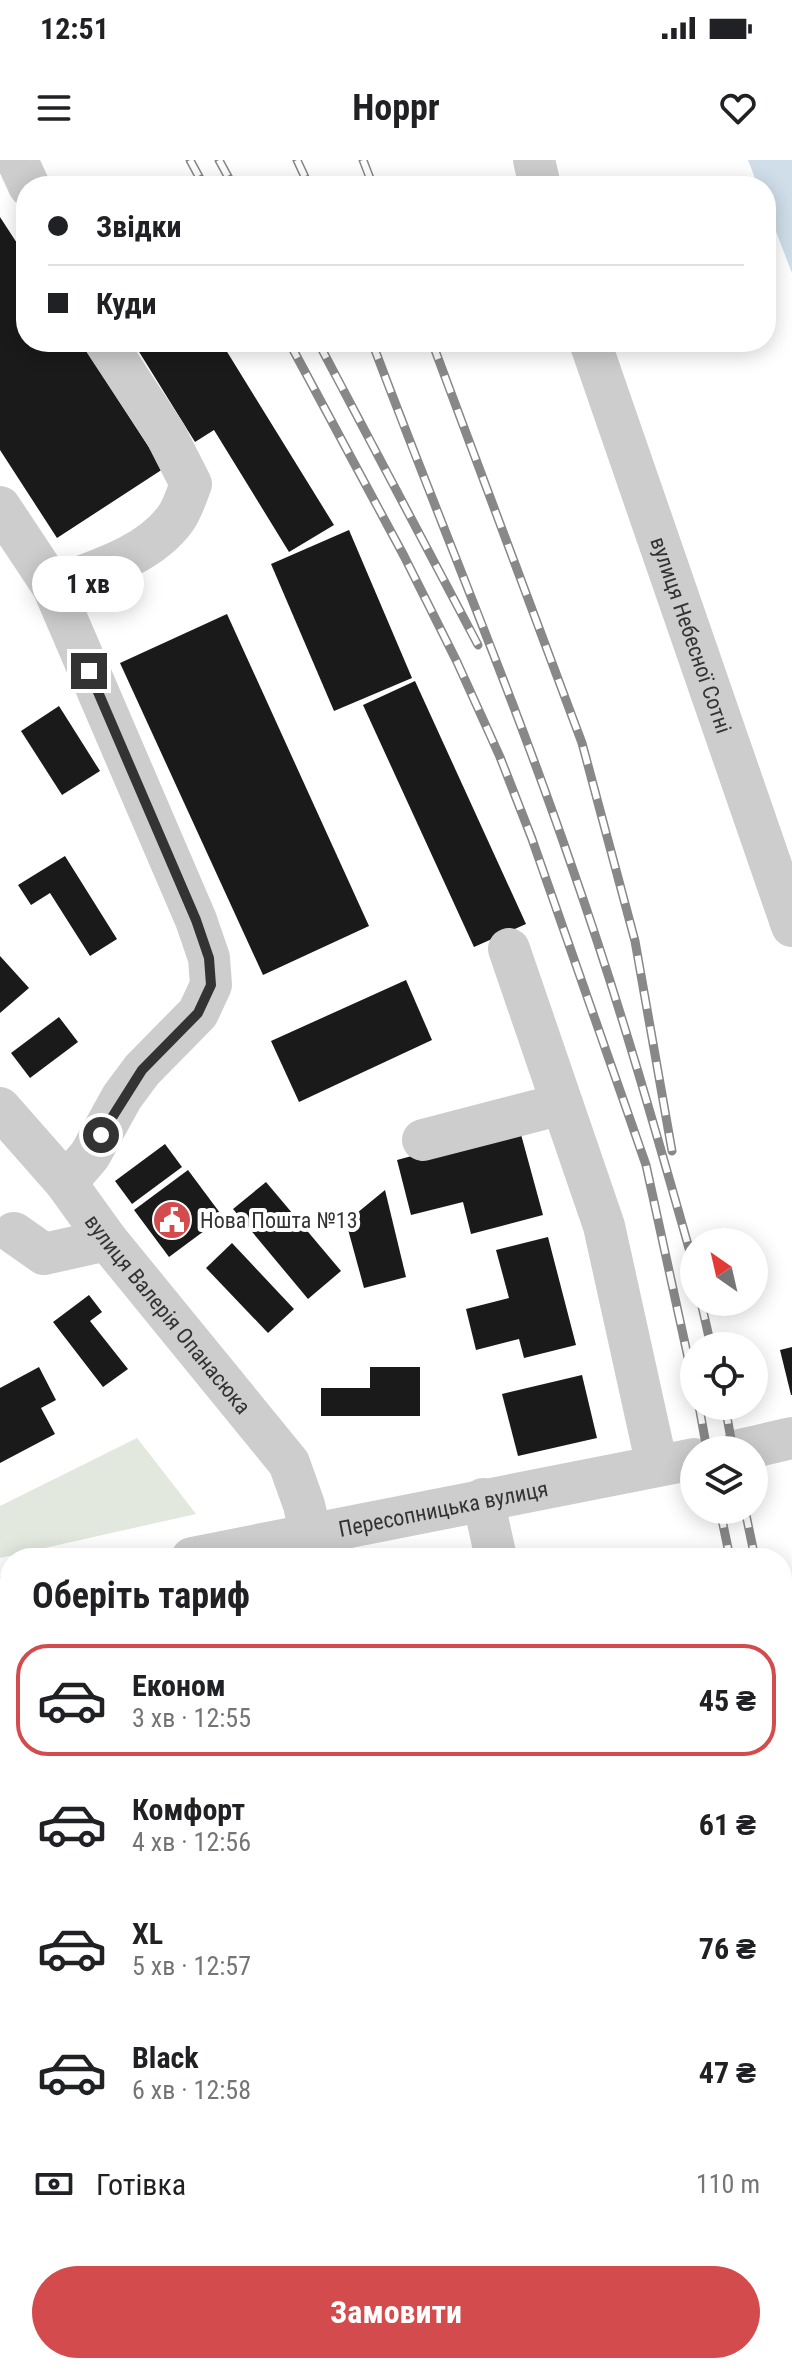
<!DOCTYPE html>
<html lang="uk">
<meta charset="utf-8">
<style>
body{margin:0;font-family:"Roboto Condensed",sans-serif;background:#f2f2f2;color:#202124;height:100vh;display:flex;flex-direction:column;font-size:30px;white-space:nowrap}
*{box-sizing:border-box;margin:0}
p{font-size:26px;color:#757577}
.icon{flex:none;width:44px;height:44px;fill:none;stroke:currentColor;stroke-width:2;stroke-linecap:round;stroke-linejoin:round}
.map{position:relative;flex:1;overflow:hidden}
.side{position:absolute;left:0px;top:1388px;width:792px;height:826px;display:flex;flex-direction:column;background:#fff;border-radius:32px 32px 0 0;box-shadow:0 4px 20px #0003}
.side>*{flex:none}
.top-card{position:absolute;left:16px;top:16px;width:760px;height:176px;border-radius:32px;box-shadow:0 4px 20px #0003;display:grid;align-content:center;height:176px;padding:0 32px;background:#fff}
.needle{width:52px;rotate:326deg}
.buttons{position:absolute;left:680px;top:1068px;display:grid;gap:16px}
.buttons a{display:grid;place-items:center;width:88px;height:88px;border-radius:50%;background:#fff;box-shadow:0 4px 20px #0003;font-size:40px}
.end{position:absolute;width:36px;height:36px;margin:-18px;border:10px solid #333;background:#fff;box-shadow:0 0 0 4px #fff}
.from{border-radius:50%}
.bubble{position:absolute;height:56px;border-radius:28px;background:#fff;box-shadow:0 4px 20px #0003;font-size:26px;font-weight:700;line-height:56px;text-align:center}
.top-card b{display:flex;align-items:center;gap:28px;height:76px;font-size:30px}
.top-card b+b{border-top:2px solid #e0e0e0}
.top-card i{width:20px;height:20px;background:#202124}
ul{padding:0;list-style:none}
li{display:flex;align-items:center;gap:24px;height:112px;margin:0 16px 12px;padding:0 16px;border:4px solid transparent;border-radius:32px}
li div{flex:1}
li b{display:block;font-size:30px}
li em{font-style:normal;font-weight:700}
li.active{border-color:#d44b4d}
li>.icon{width:72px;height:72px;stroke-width:1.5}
h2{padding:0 32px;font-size:36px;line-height:96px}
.pay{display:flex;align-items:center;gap:20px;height:88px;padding:0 32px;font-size:30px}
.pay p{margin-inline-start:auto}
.action{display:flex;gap:16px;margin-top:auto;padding:16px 32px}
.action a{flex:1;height:92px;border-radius:48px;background:#d44b4d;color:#fff;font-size:32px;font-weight:700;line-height:92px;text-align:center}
.status{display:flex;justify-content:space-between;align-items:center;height:56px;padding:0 40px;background:#fff;direction:ltr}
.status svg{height:22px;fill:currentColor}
header{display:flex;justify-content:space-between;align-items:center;height:104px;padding:0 32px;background:#fff;font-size:36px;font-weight:700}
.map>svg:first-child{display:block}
.green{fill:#e2e8dd}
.water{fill:#cfdee9}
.building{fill:#1a1a1a}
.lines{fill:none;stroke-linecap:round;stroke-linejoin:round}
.path{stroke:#c7c7c7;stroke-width:5;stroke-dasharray:4 4;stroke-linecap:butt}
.minor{stroke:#cdcdcd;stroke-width:42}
.major{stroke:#ababab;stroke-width:44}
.rail-casing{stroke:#888;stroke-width:9}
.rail{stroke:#fff;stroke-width:6;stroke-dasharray:18;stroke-linecap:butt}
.route{stroke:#333;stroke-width:10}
.labels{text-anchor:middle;stroke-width:8;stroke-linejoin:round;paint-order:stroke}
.street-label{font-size:22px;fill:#333;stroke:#fff}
.poi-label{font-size:22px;fill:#333;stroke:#fff;text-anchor:start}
</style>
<div class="status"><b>12:51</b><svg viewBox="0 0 49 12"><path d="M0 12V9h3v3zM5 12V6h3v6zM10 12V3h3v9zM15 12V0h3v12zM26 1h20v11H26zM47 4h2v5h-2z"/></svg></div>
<header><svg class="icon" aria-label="menu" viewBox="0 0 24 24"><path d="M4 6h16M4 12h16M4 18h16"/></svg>Hoppr<svg class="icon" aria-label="heart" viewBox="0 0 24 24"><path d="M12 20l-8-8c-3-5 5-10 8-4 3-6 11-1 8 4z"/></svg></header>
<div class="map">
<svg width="792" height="2213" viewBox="0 0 792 2213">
<rect width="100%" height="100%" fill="#fff"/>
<!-- green -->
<polygon class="green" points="137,1278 196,1354 0,1398 0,1346"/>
<!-- water -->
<polygon class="water" points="748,0 792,0 792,113 766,46 766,26 758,26"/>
<!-- building -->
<g class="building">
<polygon points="0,57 26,97 26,182 81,182 163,309 57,378 0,290"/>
<polygon points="133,182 221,182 334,365 289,392 214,270 195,282"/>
<polygon points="349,370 412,518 334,551 271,404"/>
<polygon points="227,454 369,766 263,815 120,503"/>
<polygon points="415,521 526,764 474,787 363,545"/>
<polygon points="59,546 100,611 62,635 21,571"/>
<polygon points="65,696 117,779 90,796 50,733 31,745 18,725"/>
<polygon points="0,796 29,828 0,853"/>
<polygon points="406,820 432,880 299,942 271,881"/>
<polygon points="59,857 78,882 30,918 11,893"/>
<polygon points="519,967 543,1055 471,1074 463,1042 411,1055 397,1000"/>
<polygon points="165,984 182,1007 132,1044 115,1021"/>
<polygon points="188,1010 223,1057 169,1097 134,1050"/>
<polygon points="266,1022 341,1111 308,1139 233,1049"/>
<polygon points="385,1030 406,1117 364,1128 346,1062"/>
<polygon points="548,1077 576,1185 524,1198 519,1179 476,1190 466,1149 509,1138 496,1090"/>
<polygon points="232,1083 294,1149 268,1173 206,1108"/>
<polygon points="89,1135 102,1152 90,1161 128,1209 103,1227 53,1162"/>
<polygon points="792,1187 792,1235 791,1235 780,1190"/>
<polygon points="39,1207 56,1240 41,1248 55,1274 0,1303 0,1228"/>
<polygon points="370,1207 420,1207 420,1256 321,1256 321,1228 370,1228"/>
<polygon points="582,1215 597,1278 518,1296 502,1234"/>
<polygon points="10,1623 10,1659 0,1661 0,1625"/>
<polygon points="7,1708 10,1722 10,1749 0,1751 0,1710"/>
<polygon points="10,1760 10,1810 0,1813 0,1763"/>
<polygon points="10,2005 10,2078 0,2079 0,2006"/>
<polygon points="10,2099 10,2156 0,2133 0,2104"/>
<polygon points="10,2161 10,2204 65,2204 45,2213 13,2213 0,2185 0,2165"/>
</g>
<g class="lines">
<!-- path -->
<polyline class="path" points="323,2204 326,2213"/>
<!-- minor -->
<g class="minor">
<polyline points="17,0 29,26"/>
<polyline points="534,0 540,26"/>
<path id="s1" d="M590 182 792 766"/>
<polyline points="0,347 53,427 196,760 209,798 211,825 198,853 142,910 122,937 90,995 66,1023"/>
<path d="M53 427C95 411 149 396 176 358 183 348 187 334 191 324L166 275 105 182"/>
<polyline points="509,789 604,1066 657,1306"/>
<path id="s2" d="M0 948 66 1023 107 1080 289 1303 304 1345 316 1398"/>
<polyline points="423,980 562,944"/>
<polyline points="14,1073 44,1094 107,1080"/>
<polyline points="740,1290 792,1278"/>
<polyline points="483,1339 496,1398"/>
<path id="s3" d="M192 1398 694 1299"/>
<polyline points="0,1438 10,1436"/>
<polyline points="268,2204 272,2213"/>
</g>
<!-- major -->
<g class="major">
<polyline points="782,2133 792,2128"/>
<polyline points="641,2213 657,2204"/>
</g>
<!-- rail casing -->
<g class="rail-casing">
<g id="rail">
<polyline points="190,0 204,26"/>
<polyline points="219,0 233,26"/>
<polyline points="297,0 309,26"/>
<polyline points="363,0 373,26"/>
<polyline points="289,182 404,396 457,502 500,597 532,679 646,1005 694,1225"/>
<polyline points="318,182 478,485"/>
<path d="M372 182C438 358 512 532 573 710 618 838 655 968 692 1099"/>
<polyline points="432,182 582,583 635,781 672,991"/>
<polyline points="701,1142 711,1186"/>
<polyline points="699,1246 707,1290"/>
<polyline points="725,1246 733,1290"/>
<polyline points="720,1350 730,1398"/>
<polyline points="745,1350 755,1398"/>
<polyline points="782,1532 792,1582"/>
<polyline points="782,1657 792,1706"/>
</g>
</g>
<!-- rail -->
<use href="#rail" class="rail"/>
</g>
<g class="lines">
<!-- route -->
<polyline class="route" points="89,511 196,760 209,798 211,825 198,853 142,910 101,975"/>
</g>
<!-- icons -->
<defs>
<g id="civic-disc" transform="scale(2)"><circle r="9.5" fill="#d44b4d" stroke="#fff"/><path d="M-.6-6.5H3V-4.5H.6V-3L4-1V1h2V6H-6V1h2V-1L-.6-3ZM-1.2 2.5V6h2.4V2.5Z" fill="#fff"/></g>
</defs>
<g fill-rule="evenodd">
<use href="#civic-disc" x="172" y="1060"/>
</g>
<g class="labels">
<!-- street labels -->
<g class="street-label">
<text dy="8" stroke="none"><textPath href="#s1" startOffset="310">вулиця Небесної Сотні</textPath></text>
<text dy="8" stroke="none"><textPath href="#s2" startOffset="266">вулиця Валерія Опанасюка</textPath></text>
<text dy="8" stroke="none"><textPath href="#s3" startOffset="256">Пересопницька вулиця</textPath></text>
</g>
<!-- poi labels -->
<g class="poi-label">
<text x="200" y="1068">Нова Пошта №13</text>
</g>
</g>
</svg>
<div class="buttons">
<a><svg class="needle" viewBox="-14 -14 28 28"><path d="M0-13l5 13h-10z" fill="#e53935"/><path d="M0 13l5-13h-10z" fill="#757577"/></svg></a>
<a><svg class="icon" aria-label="locate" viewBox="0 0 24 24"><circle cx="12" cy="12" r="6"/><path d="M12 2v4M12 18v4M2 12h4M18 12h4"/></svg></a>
<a><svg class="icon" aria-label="layers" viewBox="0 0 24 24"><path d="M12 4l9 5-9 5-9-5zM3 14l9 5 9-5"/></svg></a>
</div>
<i class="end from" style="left:101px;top:975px"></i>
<i class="end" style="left:89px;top:511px"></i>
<div class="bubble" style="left:32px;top:396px;width:112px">1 хв</div>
<div class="top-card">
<b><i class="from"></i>Звідки</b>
<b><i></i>Куди</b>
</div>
<section class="side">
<h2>Оберіть тариф</h2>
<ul>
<li class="active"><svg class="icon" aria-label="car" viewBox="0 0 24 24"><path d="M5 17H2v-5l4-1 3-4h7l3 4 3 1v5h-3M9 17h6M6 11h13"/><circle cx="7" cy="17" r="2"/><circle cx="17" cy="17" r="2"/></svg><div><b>Економ</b><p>3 хв · 12:55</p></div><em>45 ₴</em></li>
<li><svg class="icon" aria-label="car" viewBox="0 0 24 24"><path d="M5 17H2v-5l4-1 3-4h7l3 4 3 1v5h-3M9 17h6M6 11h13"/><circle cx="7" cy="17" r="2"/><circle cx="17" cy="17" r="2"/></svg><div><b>Комфорт</b><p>4 хв · 12:56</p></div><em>61 ₴</em></li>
<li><svg class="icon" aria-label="car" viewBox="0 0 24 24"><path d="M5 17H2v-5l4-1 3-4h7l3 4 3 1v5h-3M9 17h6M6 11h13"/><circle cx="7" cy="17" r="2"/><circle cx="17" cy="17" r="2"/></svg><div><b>XL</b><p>5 хв · 12:57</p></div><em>76 ₴</em></li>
<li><svg class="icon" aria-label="car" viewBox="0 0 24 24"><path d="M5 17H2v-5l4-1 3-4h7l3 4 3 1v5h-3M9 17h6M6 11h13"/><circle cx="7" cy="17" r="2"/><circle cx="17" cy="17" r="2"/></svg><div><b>Black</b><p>6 хв · 12:58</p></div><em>47 ₴</em></li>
</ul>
<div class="pay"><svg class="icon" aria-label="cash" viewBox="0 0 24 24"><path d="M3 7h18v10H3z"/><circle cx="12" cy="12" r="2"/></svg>Готівка<p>110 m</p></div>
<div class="action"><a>Замовити</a></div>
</section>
</div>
